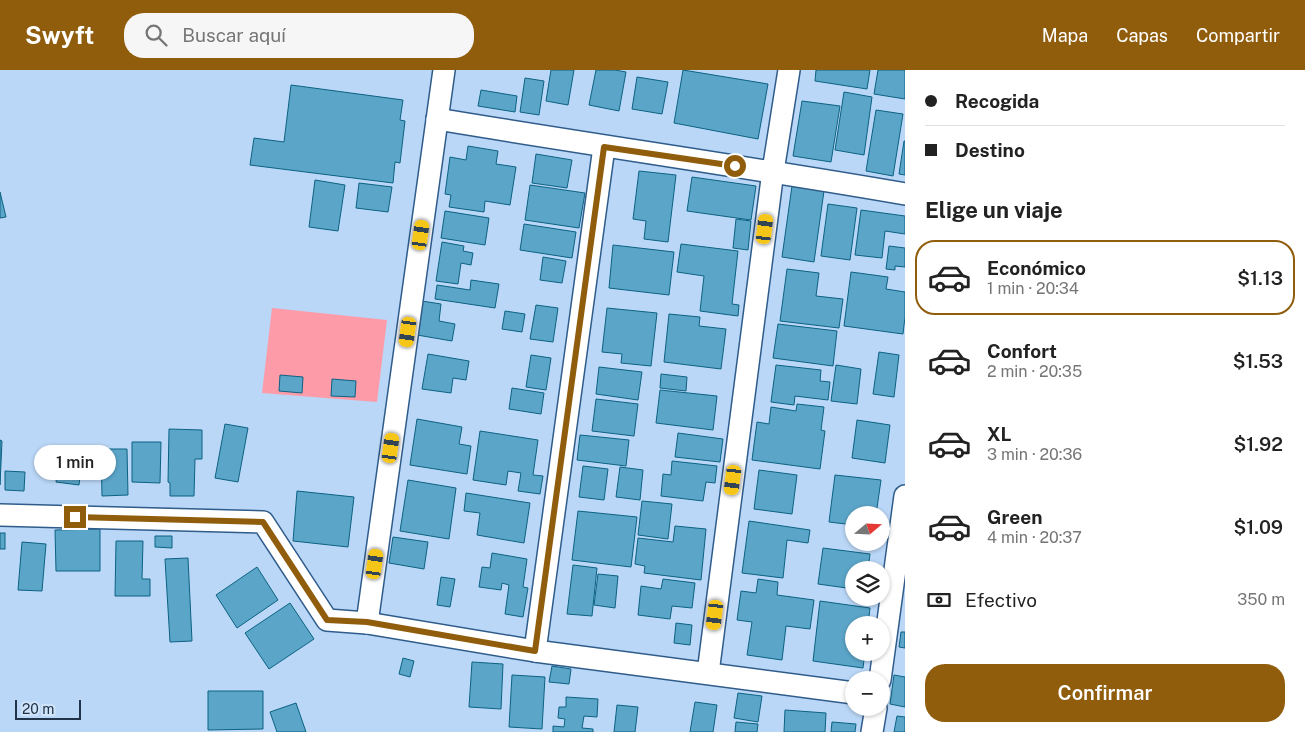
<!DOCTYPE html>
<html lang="es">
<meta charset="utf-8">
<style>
body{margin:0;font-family:"Public Sans",sans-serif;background:#f6f6f6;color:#222;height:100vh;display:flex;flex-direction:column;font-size:19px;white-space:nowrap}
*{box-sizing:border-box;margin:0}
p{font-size:16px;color:#767676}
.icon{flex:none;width:28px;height:28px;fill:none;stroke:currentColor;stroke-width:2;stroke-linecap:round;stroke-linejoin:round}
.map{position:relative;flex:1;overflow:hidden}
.details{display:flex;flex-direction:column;background:#fff;width:400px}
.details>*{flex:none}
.hud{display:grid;align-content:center;height:110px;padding:0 20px;background:#fff}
.needle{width:32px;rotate:71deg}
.tools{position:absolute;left:845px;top:436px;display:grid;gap:10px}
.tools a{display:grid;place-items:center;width:45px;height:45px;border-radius:50%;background:#fff;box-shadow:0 1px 4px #0004;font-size:25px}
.scale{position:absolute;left:15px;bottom:12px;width:66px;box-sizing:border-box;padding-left:5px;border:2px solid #203348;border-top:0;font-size:14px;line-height:18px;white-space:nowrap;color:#203348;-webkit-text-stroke:4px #d0e4f9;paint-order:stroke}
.end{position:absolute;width:22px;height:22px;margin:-11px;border:6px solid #905d0c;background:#fff;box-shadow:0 0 0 2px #fff}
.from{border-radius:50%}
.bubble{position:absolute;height:35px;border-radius:18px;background:#fff;box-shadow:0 1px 4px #0004;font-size:16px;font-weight:600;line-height:35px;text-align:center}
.car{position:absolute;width:15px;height:30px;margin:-15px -8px;border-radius:6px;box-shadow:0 0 4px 1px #0007;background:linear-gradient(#f5c518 24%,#345 0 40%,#f5c518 0 76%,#345 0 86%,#f5c518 0)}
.hud b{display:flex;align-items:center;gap:18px;height:48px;font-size:19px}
.hud b+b{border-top:1px solid #e0e0e0}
.hud i{width:12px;height:12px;background:#222}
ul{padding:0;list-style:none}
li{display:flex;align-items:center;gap:15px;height:75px;margin:0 10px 8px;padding:0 10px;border:2px solid transparent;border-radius:20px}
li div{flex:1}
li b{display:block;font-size:19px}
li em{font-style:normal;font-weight:600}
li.active{border-color:#905d0c}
li>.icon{width:45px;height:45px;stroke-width:1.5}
h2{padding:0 20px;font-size:22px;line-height:60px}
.pay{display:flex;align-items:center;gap:12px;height:55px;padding:0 20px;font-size:19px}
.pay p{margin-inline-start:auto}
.primary-button{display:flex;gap:10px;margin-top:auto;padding:10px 20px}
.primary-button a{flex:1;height:58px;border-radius:20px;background:#905d0c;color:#fff;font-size:20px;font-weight:600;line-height:58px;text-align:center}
header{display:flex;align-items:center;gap:30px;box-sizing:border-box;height:70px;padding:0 25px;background:#905d0c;color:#fff}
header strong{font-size:24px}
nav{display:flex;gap:28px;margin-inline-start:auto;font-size:18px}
.search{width:350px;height:45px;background:#f6f6f6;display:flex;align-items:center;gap:12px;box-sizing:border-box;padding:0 18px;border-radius:20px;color:#767676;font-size:19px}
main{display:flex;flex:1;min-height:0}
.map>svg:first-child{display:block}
.green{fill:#fe9ba9}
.building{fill:#5ba5c9;stroke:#0b6282}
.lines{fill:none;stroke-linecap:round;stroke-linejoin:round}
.minor-casing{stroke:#2f5c8a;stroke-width:24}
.minor{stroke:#fff;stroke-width:21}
.route{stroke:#905d0c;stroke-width:6}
</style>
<header>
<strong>Swyft</strong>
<div class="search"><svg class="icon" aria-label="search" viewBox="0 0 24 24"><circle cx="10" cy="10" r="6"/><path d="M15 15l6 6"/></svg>Buscar aquí</div>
<nav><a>Mapa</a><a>Capas</a><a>Compartir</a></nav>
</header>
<main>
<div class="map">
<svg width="905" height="662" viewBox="0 0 905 662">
<rect width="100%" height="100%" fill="#bad7f7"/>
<!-- green -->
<polygon class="green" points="272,238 387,250 377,332 262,323"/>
<!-- building -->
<g class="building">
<polygon points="551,0 574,0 568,35 546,31"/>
<polygon points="596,0 615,0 626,2 619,41 589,35"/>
<polygon points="683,0 768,14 758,69 674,53"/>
<polygon points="816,0 870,0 867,19 815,11"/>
<polygon points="878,0 905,0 905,29 874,24"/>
<polygon points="637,7 668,12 662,44 632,39"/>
<polygon points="525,8 544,11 539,45 520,42"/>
<polygon points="291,15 403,30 400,50 405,51 400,93 395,92 393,113 250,95 254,68 284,72"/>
<polygon points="481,20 517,26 515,42 478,36"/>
<polygon points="844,22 872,27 864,85 835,80"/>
<polygon points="802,31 840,36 831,92 793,86"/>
<polygon points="876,40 903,44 893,106 866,101"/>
<polygon points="904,71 905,71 905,105 899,104"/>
<polygon points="468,76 498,81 496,94 516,97 510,135 485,131 484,142 449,137 451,125 445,124 450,87 466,90"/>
<polygon points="536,84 572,90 567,118 532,113"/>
<polygon points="639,101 676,105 668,172 644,169 646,151 633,149"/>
<polygon points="692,107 756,116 751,150 687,141"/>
<polygon points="315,110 345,115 338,161 309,157"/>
<polygon points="359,113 392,117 388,142 356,138"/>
<polygon points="530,115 585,123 579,158 525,150"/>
<polygon points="792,116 824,121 814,192 782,187"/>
<polygon points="0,122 6,147 0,148"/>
<polygon points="828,134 857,138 850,190 821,186"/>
<polygon points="861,140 905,146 905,164 885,161 882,188 855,185"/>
<polygon points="445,141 489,148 485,175 441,168"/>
<polygon points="736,149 751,151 748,180 733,178"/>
<polygon points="524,154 576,162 572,188 520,180"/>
<polygon points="442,172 464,176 463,181 473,183 471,195 461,193 458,214 436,211"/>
<polygon points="681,174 738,181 732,234 739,235 738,246 700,241 704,206 677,202"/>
<polygon points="613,175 674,182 669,225 609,218"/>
<polygon points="889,176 905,178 905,197 895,196 895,200 886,199"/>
<polygon points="543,187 566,191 562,213 540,210"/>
<polygon points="787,199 819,203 816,226 843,229 839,258 780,251"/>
<polygon points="851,202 888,207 886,219 905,222 905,247 903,264 844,256"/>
<polygon points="471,210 499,214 495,238 435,229 437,215 470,220"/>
<polygon points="422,231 441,234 439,251 455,254 452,271 417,265"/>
<polygon points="536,235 558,238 553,272 530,269"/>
<polygon points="607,238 657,243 651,296 621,293 622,284 602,282"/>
<polygon points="505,241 525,244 522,262 502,259"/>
<polygon points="669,244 700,247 699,256 726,259 721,299 664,292"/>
<polygon points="778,254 837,261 833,296 773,288"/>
<polygon points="879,282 899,285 894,327 873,324"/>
<polygon points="428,284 469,291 466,310 453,308 451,323 422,319"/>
<polygon points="531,285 551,288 546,320 526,317"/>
<polygon points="776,295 821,300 820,311 830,312 828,330 795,326 794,335 771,332"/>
<polygon points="836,295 861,299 857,334 831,331"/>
<polygon points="599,297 642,302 638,330 596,324"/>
<polygon points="661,304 687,307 686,321 660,318"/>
<polygon points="280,305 303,307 302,323 279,321"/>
<polygon points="332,309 356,311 355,327 331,326"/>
<polygon points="512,318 544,323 541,344 509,339"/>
<polygon points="660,320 717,326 713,360 656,353"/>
<polygon points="596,329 638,334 634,366 592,361"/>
<polygon points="797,334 824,337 821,360 825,361 820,399 752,390 757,352 769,354 771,337 796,341"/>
<polygon points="417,349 462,357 459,374 471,376 467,404 410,395"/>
<polygon points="857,350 890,355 885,393 852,388"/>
<polygon points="225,354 248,358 238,412 215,408"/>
<polygon points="169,359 202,360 202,389 195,389 194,426 170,426 170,413 168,412"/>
<polygon points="480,361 538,370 533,405 543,406 540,424 518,421 521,403 508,401 506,415 473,410"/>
<polygon points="678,363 723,369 720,392 675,387"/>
<polygon points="580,365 629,370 626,396 577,390"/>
<polygon points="0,370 2,371 0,415"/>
<polygon points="132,372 161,372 160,413 132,412"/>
<polygon points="101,379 127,379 128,425 102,426"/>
<polygon points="59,386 82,389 79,415 56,412"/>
<polygon points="672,391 717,396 715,413 706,412 703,431 661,426 663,404 671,405"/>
<polygon points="583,396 608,399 604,430 579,427"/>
<polygon points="620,397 643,400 640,430 616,427"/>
<polygon points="759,400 797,405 792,444 754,439"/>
<polygon points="5,401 25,402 24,421 5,420"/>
<polygon points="835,405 881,410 876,445 854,445 854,455 829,452"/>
<polygon points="408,410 456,418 449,469 400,461"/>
<polygon points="297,421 354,427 348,477 293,471"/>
<polygon points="466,423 530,433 524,473 477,465 480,443 464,441"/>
<polygon points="642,431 672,434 668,469 638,465"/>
<polygon points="578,441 637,447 631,497 572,490"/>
<polygon points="749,451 810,460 808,473 787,470 783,508 742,503"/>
<polygon points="675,456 706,459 701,510 644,503 645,496 635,494 638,468 673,472"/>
<polygon points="100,459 100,501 56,501 55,460"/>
<rect x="0" y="463" width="5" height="16"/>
<polygon points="155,466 172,466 172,478 155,477"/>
<polygon points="393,467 428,472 424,499 389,493"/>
<polygon points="116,471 143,471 142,509 150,509 150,526 115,526"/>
<polygon points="22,472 46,474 42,521 18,520"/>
<polygon points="823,478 870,484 868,500 854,500 854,519 818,514"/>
<polygon points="492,483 527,489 523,517 528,518 523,547 505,544 509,515 502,513 501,520 479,517 482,497 490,498"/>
<polygon points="188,488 192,571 170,572 165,489"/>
<polygon points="573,495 597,498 592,546 567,544"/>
<polygon points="257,497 278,530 237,558 216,525"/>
<polygon points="598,504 618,506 615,538 594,535"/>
<polygon points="441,507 455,509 450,537 437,535"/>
<polygon points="663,509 695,513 692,538 672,536 670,549 638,545 641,516 661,519"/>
<polygon points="758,509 778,512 777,525 814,530 810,559 786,556 782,590 747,585 752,552 737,550 741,521 756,523"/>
<polygon points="820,531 870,538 868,555 854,555 854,582 865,582 863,598 813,591"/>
<polygon points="290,533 314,569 269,599 245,563"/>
<polygon points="676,553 692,555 690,575 674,573"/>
<polygon points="901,562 905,562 905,578 899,577"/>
<polygon points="403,588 414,591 410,607 399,604"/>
<polygon points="472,592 503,594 501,639 469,637"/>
<polygon points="552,596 571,599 569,614 549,612"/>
<polygon points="512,605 545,607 542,659 509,657"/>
<polygon points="894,605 905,607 905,637 890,634"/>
<polygon points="208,621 263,621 263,659 208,660"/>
<polygon points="738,623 762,626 758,652 734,648"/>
<polygon points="566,627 598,629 597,647 584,646 582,658 593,659 593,662 553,662 553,656 564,657 565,649 558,648 559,637 566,637"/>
<polygon points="695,632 717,635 713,662 690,662"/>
<polygon points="296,633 306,662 277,662 270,642"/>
<polygon points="617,635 638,637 635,662 614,662"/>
<polygon points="785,640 826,643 825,662 784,662"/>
<polygon points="897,646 905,647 905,662 894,662"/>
<polygon points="736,652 758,654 757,662 735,662"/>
<polygon points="832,652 856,654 855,662 831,662"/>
</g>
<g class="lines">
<!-- minor casing -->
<g class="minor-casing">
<g id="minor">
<path d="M437 49C593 75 749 97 905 124"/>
<polyline points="0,445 263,452 327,550 367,553 535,581 854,623"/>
<polyline points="367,553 444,0"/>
<polyline points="535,581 604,77"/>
<polyline points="708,603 773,101 789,0"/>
<polyline points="880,610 905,426"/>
<polyline points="872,662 876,638"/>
</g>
</g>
<!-- minor -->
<use href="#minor" class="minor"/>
</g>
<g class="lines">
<!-- route -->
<polyline class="route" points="75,447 263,452 327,550 367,552 535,581 604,77 735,96"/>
</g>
</svg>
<div class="tools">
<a><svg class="needle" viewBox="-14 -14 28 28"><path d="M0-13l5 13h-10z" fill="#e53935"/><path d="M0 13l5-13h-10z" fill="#767676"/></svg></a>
<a><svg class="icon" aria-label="layers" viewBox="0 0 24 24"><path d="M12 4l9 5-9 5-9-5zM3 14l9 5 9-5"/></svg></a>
<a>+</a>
<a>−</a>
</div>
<div class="scale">20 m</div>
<i class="end from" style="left:735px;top:96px"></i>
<i class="end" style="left:75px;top:447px"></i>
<div class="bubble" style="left:34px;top:375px;width:82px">1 min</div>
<i class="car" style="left:765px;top:159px;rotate:7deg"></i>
<i class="car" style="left:421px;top:165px;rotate:8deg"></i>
<i class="car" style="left:408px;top:262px;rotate:188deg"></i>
<i class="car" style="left:391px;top:378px;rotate:8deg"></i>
<i class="car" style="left:733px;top:410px;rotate:187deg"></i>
<i class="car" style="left:375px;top:494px;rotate:8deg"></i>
<i class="car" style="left:715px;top:545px;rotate:187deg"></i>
</div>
<section class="details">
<div class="hud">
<b><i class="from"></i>Recogida</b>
<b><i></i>Destino</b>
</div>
<h2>Elige un viaje</h2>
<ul>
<li class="active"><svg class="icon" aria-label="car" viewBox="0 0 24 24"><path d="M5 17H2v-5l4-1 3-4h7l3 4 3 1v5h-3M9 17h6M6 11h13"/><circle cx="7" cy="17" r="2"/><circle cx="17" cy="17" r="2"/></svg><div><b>Económico</b><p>1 min · 20:34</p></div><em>$1.13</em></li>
<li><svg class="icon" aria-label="car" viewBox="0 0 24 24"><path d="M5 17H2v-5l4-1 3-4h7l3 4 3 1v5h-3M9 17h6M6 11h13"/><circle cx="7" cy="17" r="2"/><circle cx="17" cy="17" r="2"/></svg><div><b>Confort</b><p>2 min · 20:35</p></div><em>$1.53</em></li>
<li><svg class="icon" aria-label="car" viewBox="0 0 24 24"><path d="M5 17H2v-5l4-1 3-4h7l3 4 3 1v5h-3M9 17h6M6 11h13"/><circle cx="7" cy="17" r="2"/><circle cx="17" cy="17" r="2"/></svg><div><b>XL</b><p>3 min · 20:36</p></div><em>$1.92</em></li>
<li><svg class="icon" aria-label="car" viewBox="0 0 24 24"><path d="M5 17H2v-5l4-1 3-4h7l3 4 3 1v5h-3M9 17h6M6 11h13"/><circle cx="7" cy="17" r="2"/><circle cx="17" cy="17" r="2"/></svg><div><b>Green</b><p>4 min · 20:37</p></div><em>$1.09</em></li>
</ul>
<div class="pay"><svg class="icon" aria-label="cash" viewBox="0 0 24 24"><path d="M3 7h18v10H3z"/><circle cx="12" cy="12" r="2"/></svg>Efectivo<p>350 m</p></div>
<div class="primary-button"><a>Confirmar</a></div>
</section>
</main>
